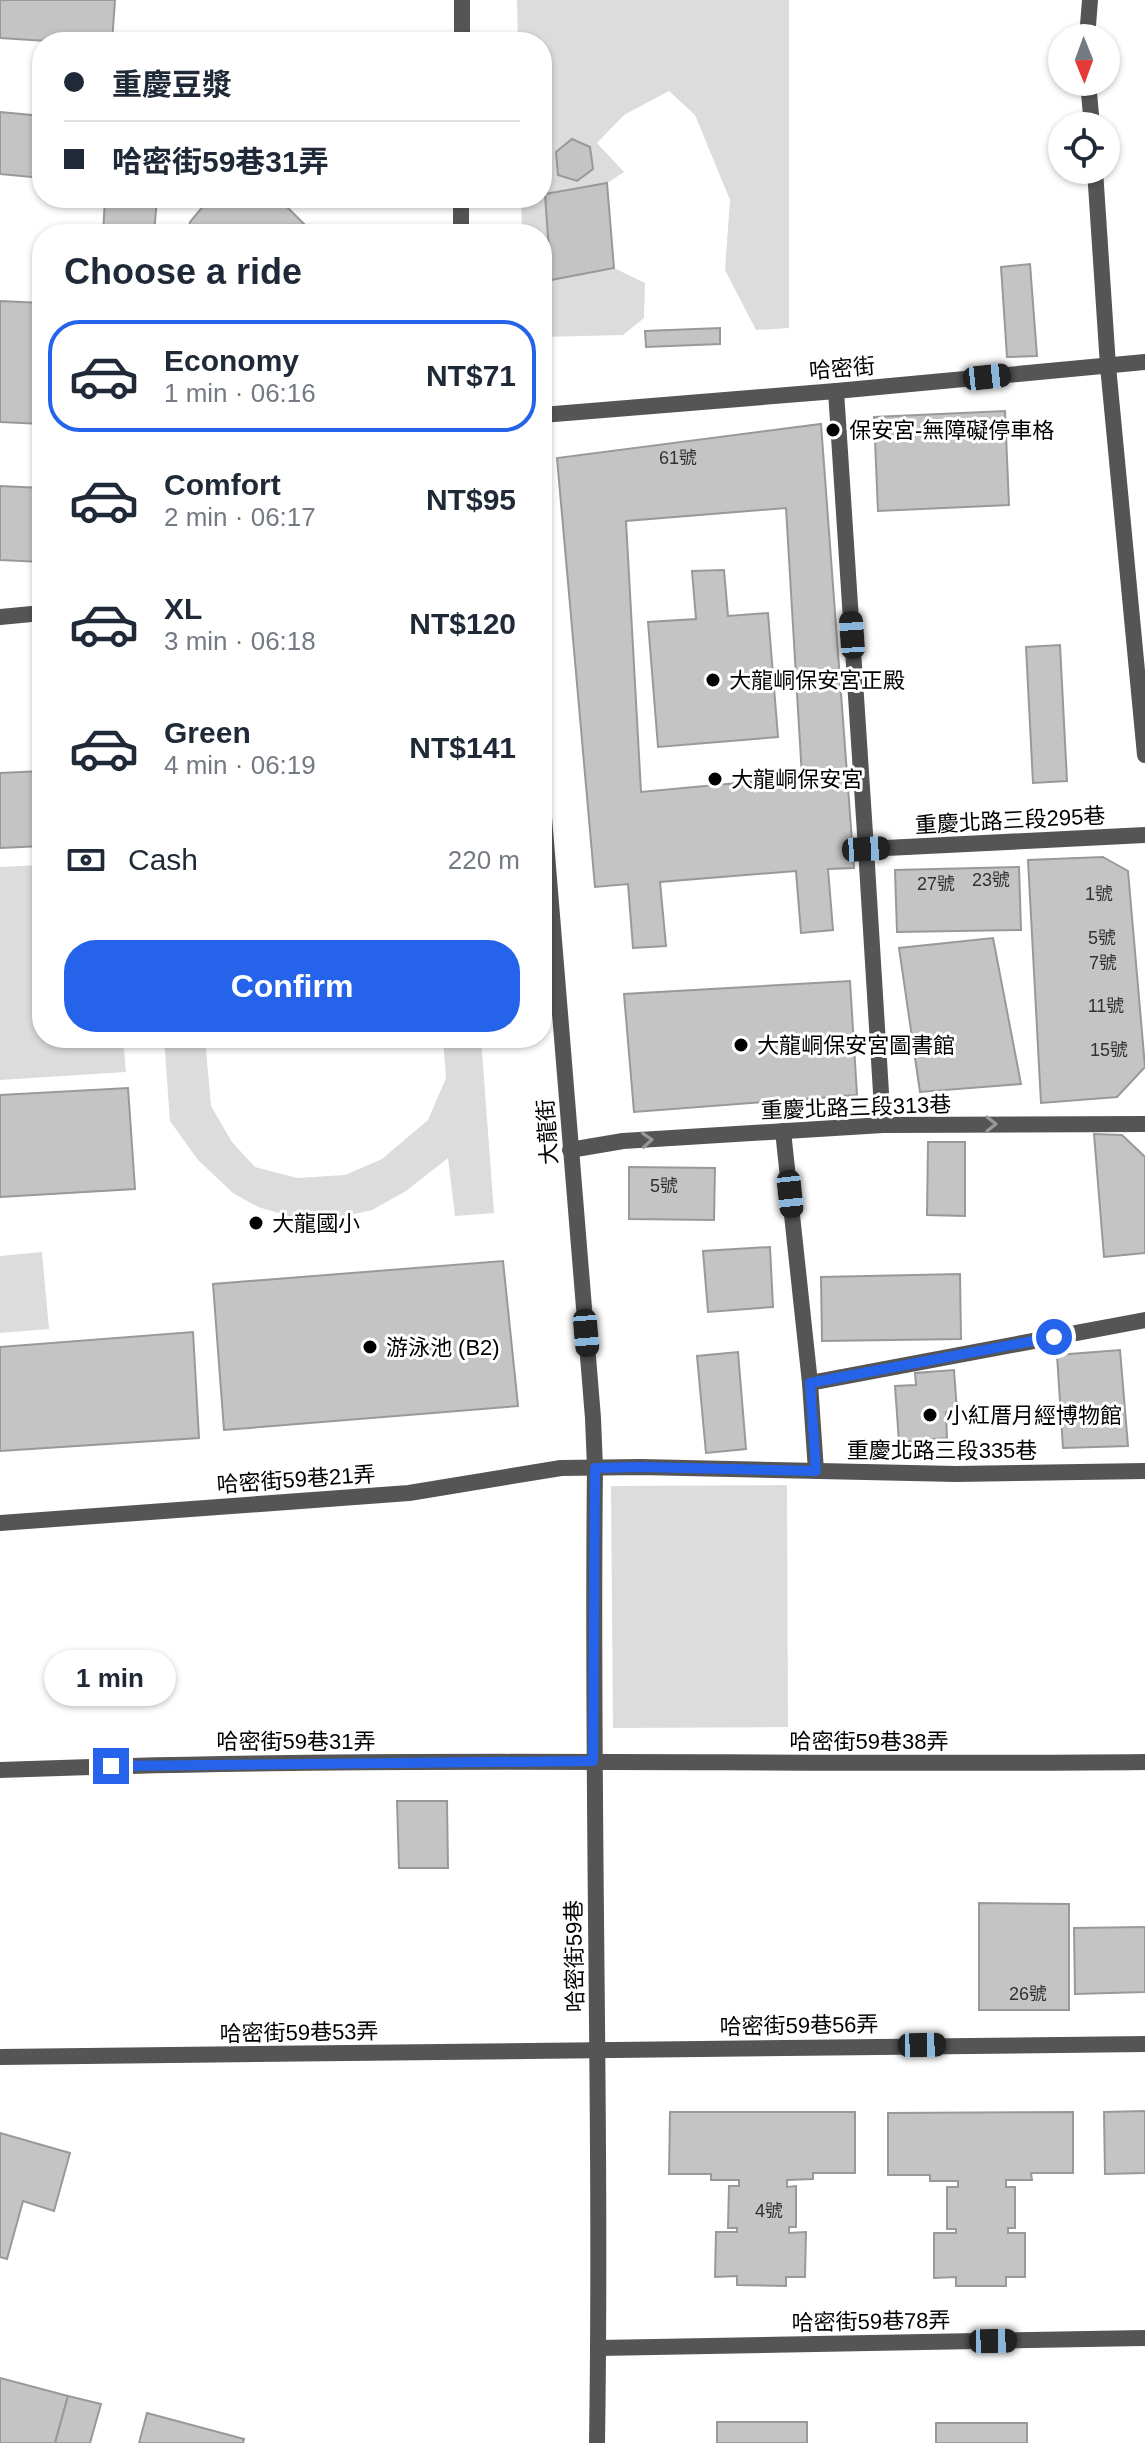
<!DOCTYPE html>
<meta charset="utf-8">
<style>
body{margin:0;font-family:Helvetica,"Noto Sans TC",sans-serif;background:#f2f2f3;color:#1f2937;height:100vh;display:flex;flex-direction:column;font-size:30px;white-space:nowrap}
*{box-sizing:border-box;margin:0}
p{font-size:26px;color:#747a83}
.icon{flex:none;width:44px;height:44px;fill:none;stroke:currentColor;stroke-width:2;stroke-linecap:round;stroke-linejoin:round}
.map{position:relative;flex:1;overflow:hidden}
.panel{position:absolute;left:32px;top:224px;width:520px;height:824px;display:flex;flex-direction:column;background:#fff;border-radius:32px;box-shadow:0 2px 6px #0004}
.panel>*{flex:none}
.hud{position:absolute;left:32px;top:32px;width:520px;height:176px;border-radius:32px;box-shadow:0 2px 6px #0004;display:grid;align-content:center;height:176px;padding:0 32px;background:#fff}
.needle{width:52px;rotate:179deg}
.fabs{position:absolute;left:1048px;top:24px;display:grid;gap:16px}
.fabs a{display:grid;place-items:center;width:72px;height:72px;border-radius:50%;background:#fff;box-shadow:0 2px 6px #0004;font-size:40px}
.end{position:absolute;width:36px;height:36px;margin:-18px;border:10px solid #2563eb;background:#fff;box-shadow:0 0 0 4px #fff}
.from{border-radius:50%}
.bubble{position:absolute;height:56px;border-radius:28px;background:#fff;box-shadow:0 2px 6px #0004;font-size:26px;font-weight:800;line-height:56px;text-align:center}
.car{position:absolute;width:24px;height:48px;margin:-24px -12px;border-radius:10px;box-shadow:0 0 6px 2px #0007;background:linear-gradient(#222 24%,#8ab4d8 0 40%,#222 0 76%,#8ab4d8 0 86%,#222 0)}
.hud b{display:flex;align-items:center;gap:28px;height:76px;font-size:30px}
.hud b+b{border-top:2px solid #e0e1e3}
.hud i{width:20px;height:20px;background:#1f2937}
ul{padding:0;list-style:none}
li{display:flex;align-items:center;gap:24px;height:112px;margin:0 16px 12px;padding:0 16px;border:4px solid transparent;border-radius:32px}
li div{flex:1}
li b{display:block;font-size:30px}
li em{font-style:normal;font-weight:800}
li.active{border-color:#2563eb}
li>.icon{width:72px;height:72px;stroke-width:1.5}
h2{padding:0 32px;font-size:36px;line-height:96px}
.pay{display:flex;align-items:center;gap:20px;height:88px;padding:0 32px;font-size:30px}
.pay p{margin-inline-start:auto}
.action{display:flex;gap:16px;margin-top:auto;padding:16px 32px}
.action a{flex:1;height:92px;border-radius:32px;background:#2563eb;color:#fff;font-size:32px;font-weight:800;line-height:92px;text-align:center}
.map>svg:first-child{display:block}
.green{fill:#dcdcdc}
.building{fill:#c4c4c4;stroke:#999;stroke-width:2;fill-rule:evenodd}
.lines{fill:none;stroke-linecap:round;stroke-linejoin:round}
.service{stroke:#555;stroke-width:16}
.minor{stroke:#555;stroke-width:16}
.oneway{stroke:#999}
.route{stroke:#2563eb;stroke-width:10}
.poi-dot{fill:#000;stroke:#fff;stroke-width:3}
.labels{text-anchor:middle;stroke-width:6;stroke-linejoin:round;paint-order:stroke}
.number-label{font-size:18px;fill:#313131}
.street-label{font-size:22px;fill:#000;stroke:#fff}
.poi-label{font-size:22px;fill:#000;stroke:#fff;text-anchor:start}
</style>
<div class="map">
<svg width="1145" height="2443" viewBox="0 0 1145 2443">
<rect width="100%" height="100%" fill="#fff"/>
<!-- green -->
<g class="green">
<polygon points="517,0 789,0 789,328 756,330 725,270 730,200 695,115 669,91 624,115 597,143 624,172 607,183 545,194 614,268 645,283 644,318 623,335 542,337 542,234 522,234 521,198 542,198 542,42 518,42"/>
<polygon points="42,865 42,1038 123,1038 126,1072 0,1080 0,867"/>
<polygon points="164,1038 205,1038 211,1106 232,1142 255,1167 297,1178 345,1175 382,1159 428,1120 446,1078 443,1038 481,1038 494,1213 455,1216 448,1158 406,1191 372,1210 337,1218 302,1220 258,1207 233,1193 198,1160 170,1121"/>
<polygon points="42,1252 49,1329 0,1333 0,1256"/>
<polygon points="787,1485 788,1727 613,1728 611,1486"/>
</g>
<!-- building -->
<g class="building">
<polygon points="0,0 115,0 112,42 62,42 0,38"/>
<polygon points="0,112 42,116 42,178 0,174"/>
<polygon points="572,139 590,147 593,169 577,181 558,175 556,152"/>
<polygon points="607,183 614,268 551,280 545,194"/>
<polygon points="105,198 157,198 154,234 103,234"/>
<polygon points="210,198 278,198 308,228 308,234 188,234 190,222"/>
<polygon points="1030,264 1037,356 1007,357 1001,267"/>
<polygon points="0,301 42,303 42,424 0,422"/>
<polygon points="720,328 720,344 646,347 645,331"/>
<polygon points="1005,411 1009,505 878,511 874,417"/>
<path d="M821 424 854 868 828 869 833 930 801 933 796 871 660 882 666 946 633 948 628 884 595 887 557 458ZM786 508 802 777 641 792 626 521Z"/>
<polygon points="0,486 42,488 42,562 0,560"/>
<polygon points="724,570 728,616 768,613 778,737 658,747 648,622 696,619 692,571"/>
<polygon points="1060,645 1067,781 1033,783 1026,647"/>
<polygon points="42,771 42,846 0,848 0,773"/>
<polygon points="1103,857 1128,871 1145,1067 1117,1097 1041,1103 1028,860"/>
<polygon points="1019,867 1021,930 897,932 895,870"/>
<polygon points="993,938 1021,1084 920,1092 899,948"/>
<polygon points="850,981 857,1095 634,1112 624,994"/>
<polygon points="128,1088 135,1189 0,1197 0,1095"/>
<polygon points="1094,1134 1122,1135 1145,1157 1145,1253 1104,1257"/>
<polygon points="928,1142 965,1142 965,1216 927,1215"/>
<polygon points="629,1167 715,1168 714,1220 629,1219"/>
<polygon points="770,1247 773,1307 708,1312 703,1251"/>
<polygon points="503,1261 518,1406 224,1430 213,1284"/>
<polygon points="960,1274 961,1339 822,1341 821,1277"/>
<polygon points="193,1332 199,1438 0,1451 0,1347"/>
<polygon points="1120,1350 1128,1446 1063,1448 1057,1355"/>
<polygon points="738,1352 746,1449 706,1453 697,1356"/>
<polygon points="954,1370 957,1411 946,1412 947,1438 899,1442 895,1386 916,1385 915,1373"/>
<polygon points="397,1801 447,1801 448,1868 399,1868"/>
<polygon points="979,1903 1069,1904 1069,2010 979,2010"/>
<polygon points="1145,1927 1145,1992 1075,1994 1074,1928"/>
<polygon points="1145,2111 1145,2173 1105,2174 1104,2112"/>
<polygon points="670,2112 855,2112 855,2173 813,2173 813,2179 787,2180 787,2187 796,2186 796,2227 789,2227 789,2233 806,2232 805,2277 786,2277 786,2286 737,2285 737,2276 715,2277 716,2232 737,2232 737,2228 728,2228 729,2186 739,2186 739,2180 711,2180 711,2174 669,2174"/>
<polygon points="1073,2112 1073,2173 1031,2173 1032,2180 1006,2180 1006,2187 1015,2187 1015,2228 1008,2228 1008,2233 1025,2233 1025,2277 1006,2277 1006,2286 956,2286 956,2277 934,2278 934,2233 956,2233 956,2229 947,2229 947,2187 958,2187 958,2181 930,2181 930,2175 888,2175 888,2113"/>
<polygon points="0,2133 70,2153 54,2211 23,2201 7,2259 0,2257"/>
<polygon points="0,2378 68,2396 55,2443 0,2443"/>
<polygon points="68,2396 101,2404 90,2443 55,2443"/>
<polygon points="147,2413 244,2439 243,2443 139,2443"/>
<rect x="717" y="2422" width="90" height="21"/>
<rect x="936" y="2423" width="91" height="20"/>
</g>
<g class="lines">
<!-- service -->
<g class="service">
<polyline points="836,391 866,849"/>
<polyline points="883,1125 866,849 1145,835"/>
<polyline points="783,1131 810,1383"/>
<polyline points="570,1150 623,1141 883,1125 1145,1124"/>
<path d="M595 1468C591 1793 602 2118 597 2443"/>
<polyline points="816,1471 810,1383 1145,1320"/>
<polyline points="0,1523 409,1493 561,1468 640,1467 956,1474 1145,1471"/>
<path d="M0 1770C382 1755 763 1766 1145 1762"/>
<polyline points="0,2057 1145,2044"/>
<polyline points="599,2348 1145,2338"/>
</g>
<!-- minor -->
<g class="minor">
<polyline points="1087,38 1090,0"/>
<polyline points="462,42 462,0"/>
<polyline points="1088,82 1092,126"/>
<polyline points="1095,170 1108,366 1145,755"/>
<polyline points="461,234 461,198"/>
<polyline points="542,415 836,391 1145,362"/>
<polyline points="0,617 42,613"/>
<polyline points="542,793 593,1418 595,1468"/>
</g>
</g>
<!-- one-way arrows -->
<defs><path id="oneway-chevron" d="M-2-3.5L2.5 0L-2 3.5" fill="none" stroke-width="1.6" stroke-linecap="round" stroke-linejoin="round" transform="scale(2)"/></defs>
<g class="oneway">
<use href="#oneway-chevron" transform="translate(991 1124)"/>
<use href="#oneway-chevron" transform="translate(647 1140) rotate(-4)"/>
</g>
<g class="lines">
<!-- route -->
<polyline class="route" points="111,1766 593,1761 595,1468 640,1467 816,1471 810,1383 1054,1337"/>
</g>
<!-- markers -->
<g class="poi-dot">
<circle cx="833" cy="430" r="8"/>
<circle cx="713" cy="680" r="8"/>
<circle cx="715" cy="779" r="8"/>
<circle cx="741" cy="1045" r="8"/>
<circle cx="256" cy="1223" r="8"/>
<circle cx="370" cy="1347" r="8"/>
<circle cx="930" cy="1415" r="8"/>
</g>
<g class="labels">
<!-- number labels -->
<g class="number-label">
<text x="678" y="464">61號</text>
<text x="991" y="886">23號</text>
<text x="936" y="890">27號</text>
<text x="1099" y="900">1號</text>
<text x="1102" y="944">5號</text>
<text x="1103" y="969">7號</text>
<text x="1106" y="1012">11號</text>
<text x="1109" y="1056">15號</text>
<text x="664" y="1192">5號</text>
<text x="1028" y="2000">26號</text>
<text x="769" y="2217">4號</text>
</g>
<!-- street labels -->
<g class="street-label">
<text transform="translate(842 368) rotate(-5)" y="8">哈密街</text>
<text transform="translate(1010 820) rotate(-3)" y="8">重慶北路三段295巷</text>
<text transform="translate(856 1107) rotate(-2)" y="8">重慶北路三段313巷</text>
<text transform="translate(547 1132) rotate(-94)" y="8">大龍街</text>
<text x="942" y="1458">重慶北路三段335巷</text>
<text transform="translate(296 1479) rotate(-4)" y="8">哈密街59巷21弄</text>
<text x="296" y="1749">哈密街59巷31弄</text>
<text x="869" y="1749">哈密街59巷38弄</text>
<text transform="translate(574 1956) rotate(-91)" y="8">哈密街59巷</text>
<text transform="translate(799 2025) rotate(-1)" y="8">哈密街59巷56弄</text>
<text transform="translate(299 2032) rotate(-1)" y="8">哈密街59巷53弄</text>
<text transform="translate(871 2321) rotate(-1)" y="8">哈密街59巷78弄</text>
</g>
<!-- poi labels -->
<g class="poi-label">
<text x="849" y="438">保安宮-無障礙停車格</text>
<text x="729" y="688">大龍峒保安宮正殿</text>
<text x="731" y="787">大龍峒保安宮</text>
<text x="757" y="1053">大龍峒保安宮圖書館</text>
<text x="272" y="1231">大龍國小</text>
<text x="386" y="1355">游泳池 (B2)</text>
<text x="946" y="1423">小紅厝月經博物館</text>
</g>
</g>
</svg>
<div class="fabs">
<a><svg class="needle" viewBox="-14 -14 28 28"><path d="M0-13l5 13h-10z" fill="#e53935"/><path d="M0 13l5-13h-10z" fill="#747a83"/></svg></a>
<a><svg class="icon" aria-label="locate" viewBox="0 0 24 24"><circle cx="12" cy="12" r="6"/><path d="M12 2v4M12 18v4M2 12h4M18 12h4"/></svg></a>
</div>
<i class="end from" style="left:1054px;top:1337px"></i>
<i class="end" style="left:111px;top:1766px"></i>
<div class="bubble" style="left:44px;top:1650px;width:132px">1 min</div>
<i class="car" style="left:987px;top:377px;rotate:84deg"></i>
<i class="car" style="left:852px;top:635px;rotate:356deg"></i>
<i class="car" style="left:866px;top:849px;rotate:87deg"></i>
<i class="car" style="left:790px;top:1194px;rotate:174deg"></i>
<i class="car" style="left:586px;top:1333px;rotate:175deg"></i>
<i class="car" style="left:922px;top:2045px;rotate:89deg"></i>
<i class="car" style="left:993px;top:2341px;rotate:89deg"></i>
<div class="hud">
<b><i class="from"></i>重慶豆漿</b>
<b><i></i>哈密街59巷31弄</b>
</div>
<section class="panel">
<h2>Choose a ride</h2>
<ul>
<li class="active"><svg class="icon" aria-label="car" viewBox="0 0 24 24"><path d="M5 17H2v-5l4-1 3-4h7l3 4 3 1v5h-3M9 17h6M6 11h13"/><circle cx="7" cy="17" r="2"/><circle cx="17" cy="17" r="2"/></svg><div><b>Economy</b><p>1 min · 06:16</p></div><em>NT$71</em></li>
<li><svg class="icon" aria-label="car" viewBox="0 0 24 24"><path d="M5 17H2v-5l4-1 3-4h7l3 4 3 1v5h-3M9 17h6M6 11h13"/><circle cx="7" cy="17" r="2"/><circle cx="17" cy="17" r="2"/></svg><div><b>Comfort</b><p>2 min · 06:17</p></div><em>NT$95</em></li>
<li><svg class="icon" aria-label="car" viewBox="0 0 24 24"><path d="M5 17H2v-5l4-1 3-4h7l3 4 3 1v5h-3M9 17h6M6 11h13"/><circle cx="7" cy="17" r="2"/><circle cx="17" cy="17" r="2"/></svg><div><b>XL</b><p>3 min · 06:18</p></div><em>NT$120</em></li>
<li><svg class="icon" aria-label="car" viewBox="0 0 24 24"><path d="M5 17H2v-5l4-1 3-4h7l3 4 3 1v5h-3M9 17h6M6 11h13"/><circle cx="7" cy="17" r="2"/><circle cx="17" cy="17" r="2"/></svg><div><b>Green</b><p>4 min · 06:19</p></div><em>NT$141</em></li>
</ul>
<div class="pay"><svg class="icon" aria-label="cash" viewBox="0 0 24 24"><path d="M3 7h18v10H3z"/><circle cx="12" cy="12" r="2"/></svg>Cash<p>220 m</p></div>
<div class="action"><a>Confirm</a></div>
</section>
</div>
